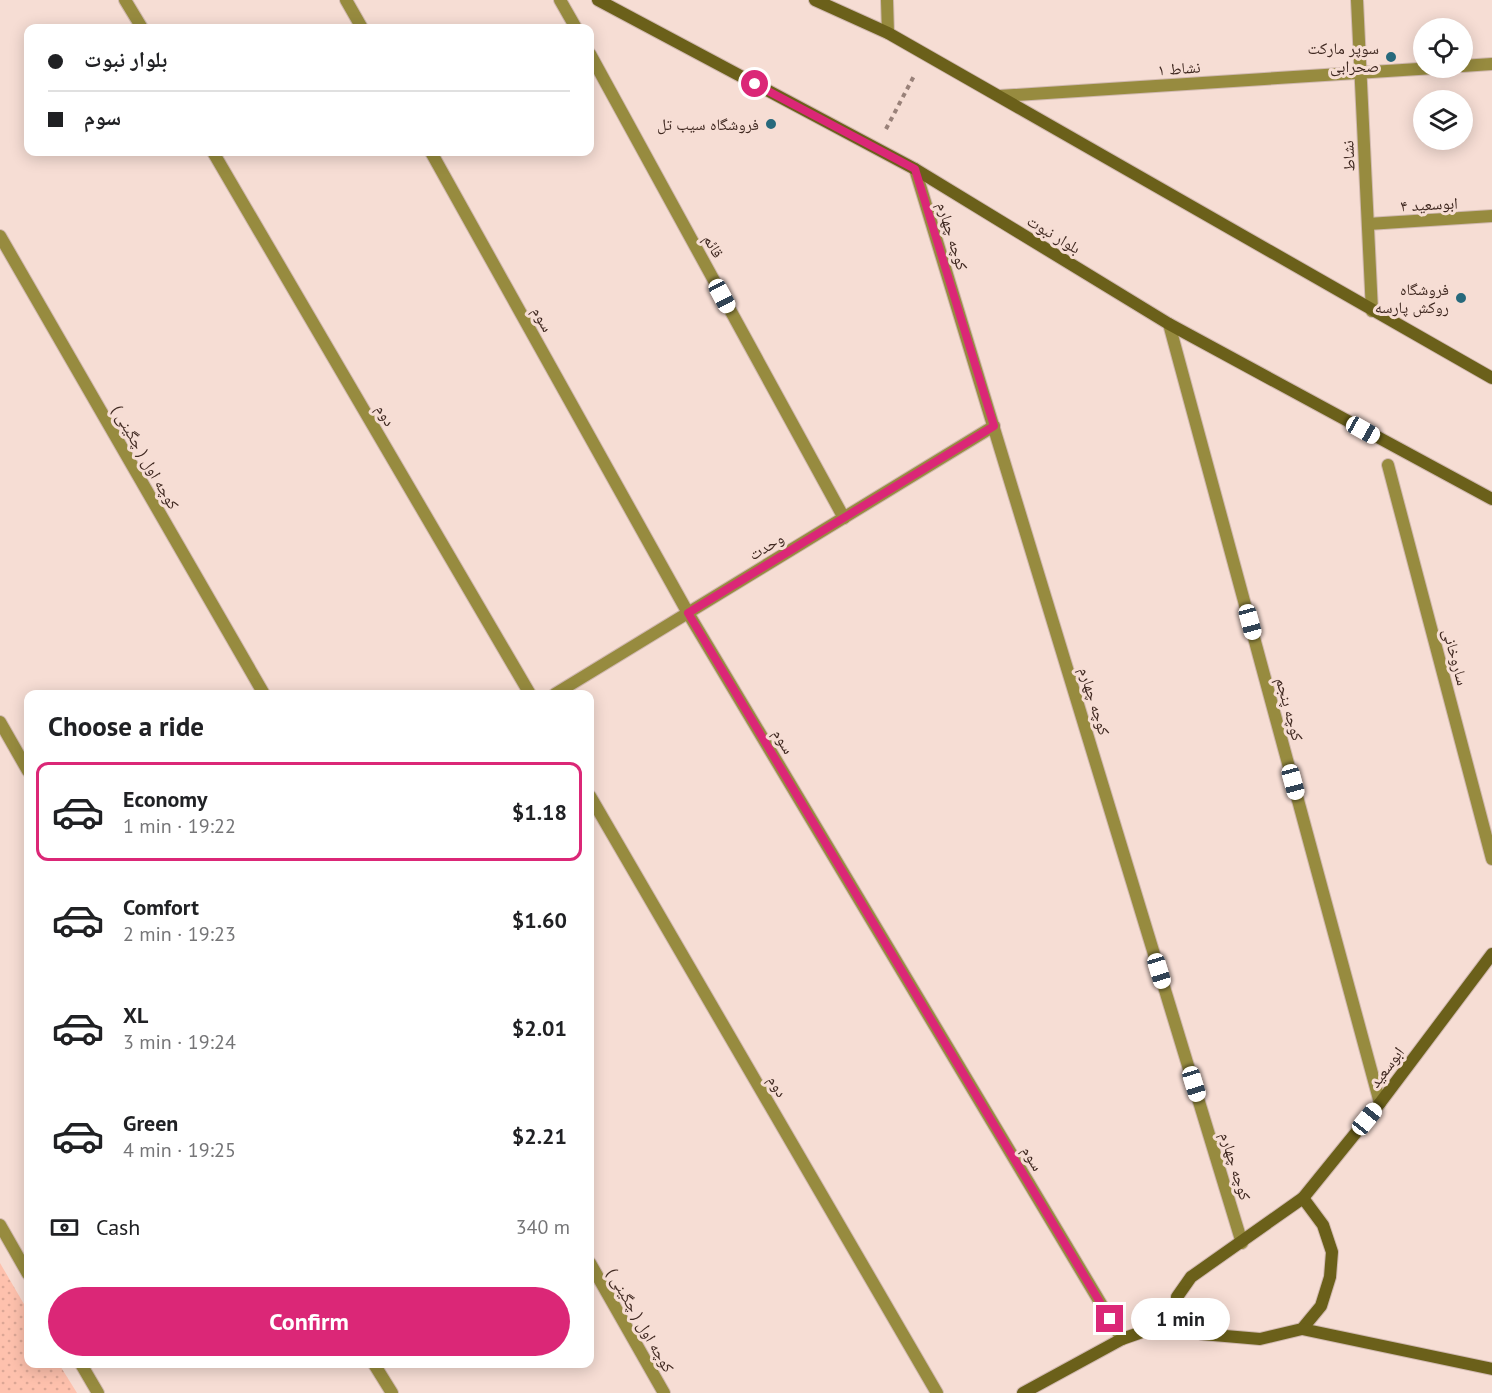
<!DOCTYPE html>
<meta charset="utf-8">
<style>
body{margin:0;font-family:"PT Sans","Noto Naskh Arabic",sans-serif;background:#f2f2f2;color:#202124;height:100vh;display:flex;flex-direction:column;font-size:22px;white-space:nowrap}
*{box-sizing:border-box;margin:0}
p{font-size:20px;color:#757577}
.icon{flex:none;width:33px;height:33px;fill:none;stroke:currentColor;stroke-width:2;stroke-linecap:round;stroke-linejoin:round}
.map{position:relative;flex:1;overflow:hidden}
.side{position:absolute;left:24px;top:690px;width:570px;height:678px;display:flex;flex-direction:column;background:#fff;border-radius:12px;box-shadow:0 3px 15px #0003}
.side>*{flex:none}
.banner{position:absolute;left:24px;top:24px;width:570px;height:132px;border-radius:12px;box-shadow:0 3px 15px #0003;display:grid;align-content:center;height:132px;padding:0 24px;background:#fff}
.controls{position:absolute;left:1413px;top:18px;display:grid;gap:12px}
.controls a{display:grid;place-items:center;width:60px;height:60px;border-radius:50%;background:#fff;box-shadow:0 3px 15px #0003;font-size:30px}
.end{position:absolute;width:27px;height:27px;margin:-14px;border:8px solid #db2777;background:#fff;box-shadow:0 0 0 3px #fff}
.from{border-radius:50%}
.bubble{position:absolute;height:42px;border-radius:21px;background:#fff;box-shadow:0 3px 15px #0003;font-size:20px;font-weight:800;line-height:42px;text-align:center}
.car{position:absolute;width:18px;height:36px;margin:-18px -9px;border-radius:8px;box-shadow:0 0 4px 2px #0007;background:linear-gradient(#fff 24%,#345 0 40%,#fff 0 76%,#345 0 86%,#fff 0)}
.banner b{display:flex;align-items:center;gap:21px;height:57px;font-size:22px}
.banner b+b{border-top:2px solid #e0e0e0}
.banner i{width:15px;height:15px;background:#202124}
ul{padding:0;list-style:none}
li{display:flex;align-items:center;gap:18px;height:99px;margin:0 12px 9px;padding:0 12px;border:3px solid transparent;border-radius:12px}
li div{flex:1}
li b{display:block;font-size:22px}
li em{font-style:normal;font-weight:800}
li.current{border-color:#db2777}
li>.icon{width:54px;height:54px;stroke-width:1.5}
h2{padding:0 24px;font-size:27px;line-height:72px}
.pay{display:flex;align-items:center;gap:15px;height:66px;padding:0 24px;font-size:22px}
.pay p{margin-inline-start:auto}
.action{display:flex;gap:12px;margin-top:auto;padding:12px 24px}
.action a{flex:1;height:69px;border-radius:36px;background:#db2777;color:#fff;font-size:24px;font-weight:800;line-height:69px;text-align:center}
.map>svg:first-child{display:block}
.park{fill:url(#park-dots)}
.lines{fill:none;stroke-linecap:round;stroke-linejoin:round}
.minor-casing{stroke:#d1b9b0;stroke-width:14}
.secondary-casing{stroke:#d1b9b0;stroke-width:14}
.path{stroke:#998179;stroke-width:4;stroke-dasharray:4.5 4.5;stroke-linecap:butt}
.minor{stroke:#978b3f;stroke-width:12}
.secondary{stroke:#6b601a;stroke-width:12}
.route{stroke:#db2777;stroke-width:8}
.poi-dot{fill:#27697c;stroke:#f6ddd4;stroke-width:2}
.labels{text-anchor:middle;stroke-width:6;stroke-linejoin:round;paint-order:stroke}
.poi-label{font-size:16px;fill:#3f2820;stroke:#f6ddd4;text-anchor:end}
.street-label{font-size:16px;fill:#3f2820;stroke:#f6ddd4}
</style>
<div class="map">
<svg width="1492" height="1393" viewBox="0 0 1492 1393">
<defs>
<pattern id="park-dots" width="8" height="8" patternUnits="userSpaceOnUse" patternTransform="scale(1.5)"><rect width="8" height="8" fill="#fec1ad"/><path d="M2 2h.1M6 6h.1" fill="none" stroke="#dba695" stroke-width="1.8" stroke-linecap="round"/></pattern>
</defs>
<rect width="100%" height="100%" fill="#f6ddd4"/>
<!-- park -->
<polygon class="park" points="0,1263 28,1311 28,1364 59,1364 77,1393 0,1393"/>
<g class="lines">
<!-- minor casing -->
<g class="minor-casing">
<g id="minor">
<polyline points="125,0 142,28"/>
<polyline points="346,0 362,28"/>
<polyline points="560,0 576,28"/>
<polyline points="887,0 888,33"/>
<polyline points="1357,0 1372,311"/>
<polyline points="590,54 844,518"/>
<polyline points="1462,66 1492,64"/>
<polyline points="999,96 1434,68"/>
<polyline points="213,152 530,694"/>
<polyline points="431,152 688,613 1122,1339"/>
<polyline points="915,169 1242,1243"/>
<polyline points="1368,224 1492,216"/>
<polyline points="0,236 264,694"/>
<polyline points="1169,324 1380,1103"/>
<polyline points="1388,465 1492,859"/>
<polyline points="555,694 994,426"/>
<polyline points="0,722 28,771"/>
<polyline points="590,796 937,1393"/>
<polyline points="0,1225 28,1274"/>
<polyline points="590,1263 664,1393"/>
<polyline points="81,1364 98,1393"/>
<polyline points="374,1364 392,1393"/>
</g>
</g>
<!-- secondary casing -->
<g class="secondary-casing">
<g id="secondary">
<polyline points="598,0 915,169 1169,324 1492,499"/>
<polyline points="815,0 888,33 1492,378"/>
<polygon points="1303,1198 1323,1225 1332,1252 1330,1277 1321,1306 1302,1329 1260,1339 1202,1334 1182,1318 1177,1297 1191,1277"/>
<polyline points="1303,1198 1380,1103 1492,954"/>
<polyline points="1302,1329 1492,1369"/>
<polyline points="1023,1393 1122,1339 1182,1318"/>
</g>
</g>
<!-- path -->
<polyline class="path" points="886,129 915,74"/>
<!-- minor -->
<use href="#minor" class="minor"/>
<!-- secondary -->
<use href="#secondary" class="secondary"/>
</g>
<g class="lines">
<!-- route -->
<polyline class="route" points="755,84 915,169 994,426 688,613 1110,1319"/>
</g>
<!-- markers -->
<g class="poi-dot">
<circle cx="1391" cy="57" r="6"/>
<circle cx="771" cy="124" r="6"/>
<circle cx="1461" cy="298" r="6"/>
</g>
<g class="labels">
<!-- poi labels -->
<g class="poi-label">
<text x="1379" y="54">سوپر مارکت<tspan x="1379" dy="18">صحرابی</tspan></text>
<text x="759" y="130">فروشگاه سیب تل</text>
<text x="1449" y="295">فروشگاه<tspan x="1449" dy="18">روکش پارسه</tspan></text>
</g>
<!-- street labels -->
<g class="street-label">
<text transform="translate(1179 68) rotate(-4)" y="6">نشاط ۱</text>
<text transform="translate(1348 156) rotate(-93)" y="6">نشاط</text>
<text transform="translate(1429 204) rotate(-3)" y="6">ابوسعید ۴</text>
<text transform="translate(1054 234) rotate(31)" y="6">بلوار نبوت</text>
<text transform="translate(953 236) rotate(73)" y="6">کوچه چهارم</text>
<text transform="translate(714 246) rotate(61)" y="6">قائم</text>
<text transform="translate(543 319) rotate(61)" y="6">سوم</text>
<text transform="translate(386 415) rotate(60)" y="6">دوم</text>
<text transform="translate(146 457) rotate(60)" y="6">کوچه اول ( چگینی )</text>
<text transform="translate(766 546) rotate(-31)" y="6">وحدت</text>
<text transform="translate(1456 657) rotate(75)" y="6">ساروخانی</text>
<text transform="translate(1095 701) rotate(73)" y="6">کوچه چهارم</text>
<text transform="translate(1290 709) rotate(75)" y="6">کوچه پنجم</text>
<text transform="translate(784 741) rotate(59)" y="6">سوم</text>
<text transform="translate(1386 1067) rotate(-53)" y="6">ابوسعید</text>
<text transform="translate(778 1086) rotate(60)" y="6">دوم</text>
<text transform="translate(1033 1158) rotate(59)" y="6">سوم</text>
<text transform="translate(1236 1166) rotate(73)" y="6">کوچه چهارم</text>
<text transform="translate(641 1320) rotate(60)" y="6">کوچه اول ( چگینی )</text>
</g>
</g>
</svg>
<div class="controls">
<a><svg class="icon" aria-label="locate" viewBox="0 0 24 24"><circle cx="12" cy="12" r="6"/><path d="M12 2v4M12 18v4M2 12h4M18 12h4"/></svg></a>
<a><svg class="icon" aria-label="layers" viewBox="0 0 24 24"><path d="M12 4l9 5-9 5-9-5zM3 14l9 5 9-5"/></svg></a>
</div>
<i class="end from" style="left:755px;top:84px"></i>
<i class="end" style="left:1110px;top:1319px"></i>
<div class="bubble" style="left:1131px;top:1298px;width:99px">1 min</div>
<i class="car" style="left:722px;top:296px;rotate:152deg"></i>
<i class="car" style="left:1363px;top:430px;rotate:119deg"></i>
<i class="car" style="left:1250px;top:622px;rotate:165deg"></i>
<i class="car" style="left:1293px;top:782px;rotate:165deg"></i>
<i class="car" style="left:1159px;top:971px;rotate:163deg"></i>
<i class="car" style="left:1194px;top:1084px;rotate:163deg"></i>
<i class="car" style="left:1367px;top:1119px;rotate:39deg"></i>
<div class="banner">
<b><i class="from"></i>بلوار نبوت</b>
<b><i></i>سوم</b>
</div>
<section class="side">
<h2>Choose a ride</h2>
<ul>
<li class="current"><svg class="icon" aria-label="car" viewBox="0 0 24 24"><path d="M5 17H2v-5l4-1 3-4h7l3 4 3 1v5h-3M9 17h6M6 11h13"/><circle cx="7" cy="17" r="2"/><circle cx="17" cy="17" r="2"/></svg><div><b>Economy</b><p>1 min · 19:22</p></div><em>$1.18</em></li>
<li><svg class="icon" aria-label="car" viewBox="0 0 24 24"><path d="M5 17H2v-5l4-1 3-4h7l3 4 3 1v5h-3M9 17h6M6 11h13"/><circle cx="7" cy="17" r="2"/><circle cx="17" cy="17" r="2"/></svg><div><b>Comfort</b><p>2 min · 19:23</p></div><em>$1.60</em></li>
<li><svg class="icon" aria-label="car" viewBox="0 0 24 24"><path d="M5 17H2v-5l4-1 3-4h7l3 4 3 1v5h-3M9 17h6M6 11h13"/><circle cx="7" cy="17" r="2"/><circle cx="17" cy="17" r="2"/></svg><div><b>XL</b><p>3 min · 19:24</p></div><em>$2.01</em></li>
<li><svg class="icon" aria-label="car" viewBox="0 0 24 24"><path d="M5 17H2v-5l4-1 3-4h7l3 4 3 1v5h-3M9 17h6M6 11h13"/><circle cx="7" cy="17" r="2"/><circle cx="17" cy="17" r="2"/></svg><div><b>Green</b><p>4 min · 19:25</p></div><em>$2.21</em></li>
</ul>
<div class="pay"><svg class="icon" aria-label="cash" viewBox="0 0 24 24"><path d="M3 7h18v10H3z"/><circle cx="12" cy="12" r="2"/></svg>Cash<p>340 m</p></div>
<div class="action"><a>Confirm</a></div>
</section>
</div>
